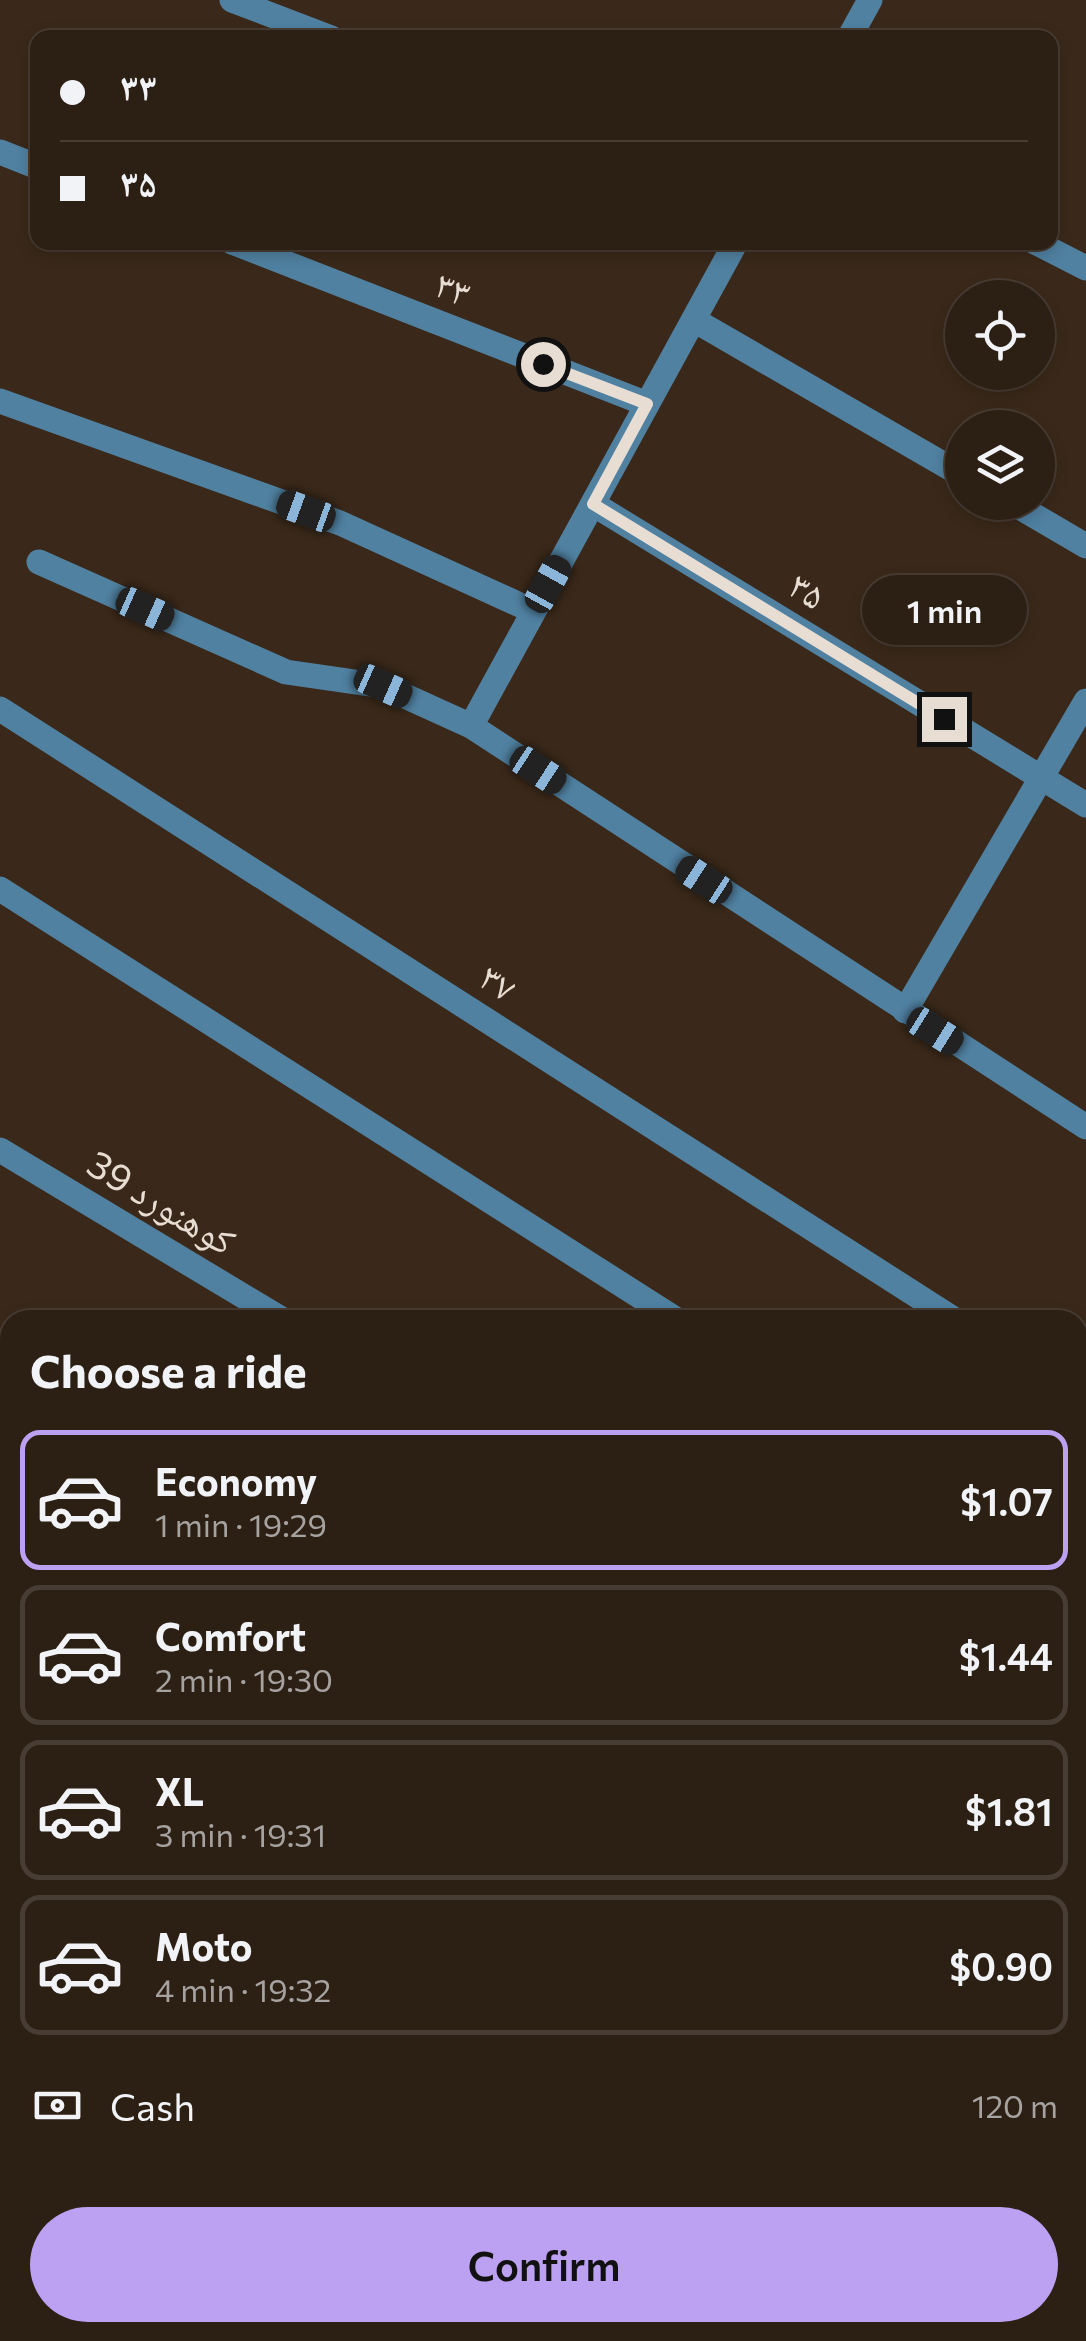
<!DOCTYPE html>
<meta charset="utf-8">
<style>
body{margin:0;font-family:Commissioner,"Noto Naskh Arabic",sans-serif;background:#34271d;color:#f1f3f6;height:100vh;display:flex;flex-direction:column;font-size:38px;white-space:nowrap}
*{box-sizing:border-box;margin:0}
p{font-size:32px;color:#a6a2a0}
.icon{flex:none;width:55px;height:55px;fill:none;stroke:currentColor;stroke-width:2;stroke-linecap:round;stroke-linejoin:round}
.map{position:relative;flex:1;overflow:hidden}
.drawer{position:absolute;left:0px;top:1310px;width:1088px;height:1032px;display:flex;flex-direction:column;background:#2c1f14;border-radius:30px 30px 0 0;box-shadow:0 5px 15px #0003,0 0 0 2px #483d34}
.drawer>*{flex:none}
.guide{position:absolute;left:30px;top:30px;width:1028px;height:220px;border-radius:20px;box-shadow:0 5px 15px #0003,0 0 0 2px #483d34;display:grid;align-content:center;height:220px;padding:0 30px;background:#2c1f14}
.fabs{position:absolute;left:945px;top:280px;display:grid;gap:20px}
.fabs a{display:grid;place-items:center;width:110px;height:110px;border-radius:50%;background:#2c1f14;box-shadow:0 5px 15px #0003,0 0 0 2px #483d34;font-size:50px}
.end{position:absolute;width:45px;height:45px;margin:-22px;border:12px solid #e8ddd3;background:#111;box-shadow:0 0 0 5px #111}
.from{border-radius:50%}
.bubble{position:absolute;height:70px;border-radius:35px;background:#2c1f14;box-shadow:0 5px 15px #0003,0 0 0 2px #483d34;font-size:32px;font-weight:600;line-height:70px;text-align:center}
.car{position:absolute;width:30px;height:60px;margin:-30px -15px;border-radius:12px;box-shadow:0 0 8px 2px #0007;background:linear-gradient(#222 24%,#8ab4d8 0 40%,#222 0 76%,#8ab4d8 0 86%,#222 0)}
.guide b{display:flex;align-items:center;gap:35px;height:95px;font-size:38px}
.guide b+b{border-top:2px solid #483d34}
.guide i{width:25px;height:25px;background:#f1f3f6}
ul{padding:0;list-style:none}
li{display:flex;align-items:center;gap:30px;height:140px;margin:0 20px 15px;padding:0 10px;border:5px solid #483d34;border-radius:20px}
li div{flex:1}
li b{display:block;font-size:38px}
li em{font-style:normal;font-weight:600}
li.active{border-color:#bca0f2}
li>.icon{width:90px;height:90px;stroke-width:1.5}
h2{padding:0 30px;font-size:45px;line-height:120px}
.pay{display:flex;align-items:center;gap:25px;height:110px;padding:0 30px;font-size:38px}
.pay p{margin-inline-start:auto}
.cta{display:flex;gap:20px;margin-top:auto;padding:20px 30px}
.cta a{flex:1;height:115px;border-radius:60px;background:#bca0f2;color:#111;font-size:40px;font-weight:600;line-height:115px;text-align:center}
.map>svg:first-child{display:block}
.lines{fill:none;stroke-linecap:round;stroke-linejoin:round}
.path{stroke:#756659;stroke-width:6;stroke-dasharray:10 5;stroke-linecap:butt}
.minor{stroke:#5081a1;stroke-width:25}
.route{stroke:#e8ddd3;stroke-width:12}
.labels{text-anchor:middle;stroke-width:8;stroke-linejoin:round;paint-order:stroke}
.street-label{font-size:38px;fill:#e8ddd3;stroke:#3a291a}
</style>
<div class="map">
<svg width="1086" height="2341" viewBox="0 0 1086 2341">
<rect width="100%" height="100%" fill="#3a291a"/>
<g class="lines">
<!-- path -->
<polyline class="path" points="1078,1454 1086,1452"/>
<!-- minor -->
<g class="minor">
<polyline points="232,0 331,38"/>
<polyline points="849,38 870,0"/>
<polyline points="0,152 38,167"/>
<polyline points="232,242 647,404"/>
<polyline points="1035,242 1086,268"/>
<polyline points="694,320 962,475"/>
<polyline points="0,401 340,523 533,611"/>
<polyline points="1011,502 1086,546"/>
<polyline points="593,504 1086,805"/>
<polyline points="39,562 286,672 383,686 471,726 1086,1127"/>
<polyline points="0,709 955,1320"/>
<polyline points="471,726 736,242"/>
<polyline points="0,889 677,1320"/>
<polyline points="905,1011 1086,701"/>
<polyline points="0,1150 283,1320"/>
<polyline points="1078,1363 1086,1365"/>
<polyline points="0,1478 10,1482"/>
<polyline points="1078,1604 1086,1606"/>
<polyline points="0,1612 10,1616"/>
<polyline points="0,1791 10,1794"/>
<polyline points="1078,1868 1086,1870"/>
<polyline points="1078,2167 1086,2171"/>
<polyline points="0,2202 10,2206"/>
<polyline points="310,2332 331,2341"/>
<polyline points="694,2332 708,2341"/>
<polyline points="1059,2332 1072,2341"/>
</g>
</g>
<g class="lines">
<!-- route -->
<polyline class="route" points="543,364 647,404 593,504 944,719"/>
</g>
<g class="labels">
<!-- street labels -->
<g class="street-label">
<text transform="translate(453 289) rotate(21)" y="13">۳۳</text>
<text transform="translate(807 591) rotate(32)" y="13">۳۵</text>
<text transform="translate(498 983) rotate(33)" y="13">۳۷</text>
<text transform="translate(161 1203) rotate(31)" y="13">کوهنورد 39</text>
</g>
</g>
</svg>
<div class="fabs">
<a><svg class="icon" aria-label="locate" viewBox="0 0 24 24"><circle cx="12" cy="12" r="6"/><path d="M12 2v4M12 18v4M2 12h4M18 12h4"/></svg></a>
<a><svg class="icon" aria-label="layers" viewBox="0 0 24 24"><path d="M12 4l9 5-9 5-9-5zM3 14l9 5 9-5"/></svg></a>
</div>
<i class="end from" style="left:543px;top:364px"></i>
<i class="end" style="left:944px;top:719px"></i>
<div class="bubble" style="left:862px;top:575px;width:165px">1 min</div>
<i class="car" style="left:306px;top:511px;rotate:290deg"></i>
<i class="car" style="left:548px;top:584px;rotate:29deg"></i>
<i class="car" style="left:145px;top:609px;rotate:114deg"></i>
<i class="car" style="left:383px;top:686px;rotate:114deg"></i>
<i class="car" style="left:538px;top:770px;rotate:123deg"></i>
<i class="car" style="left:704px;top:880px;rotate:303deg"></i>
<i class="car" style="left:935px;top:1031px;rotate:122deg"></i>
<div class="guide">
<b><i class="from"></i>۳۳</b>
<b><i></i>۳۵</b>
</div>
<section class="drawer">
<h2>Choose a ride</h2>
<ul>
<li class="active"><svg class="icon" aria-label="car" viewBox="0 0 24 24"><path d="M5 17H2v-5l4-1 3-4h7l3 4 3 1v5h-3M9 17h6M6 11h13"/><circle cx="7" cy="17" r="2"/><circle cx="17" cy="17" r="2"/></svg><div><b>Economy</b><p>1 min · 19:29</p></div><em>$1.07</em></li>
<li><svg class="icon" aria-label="car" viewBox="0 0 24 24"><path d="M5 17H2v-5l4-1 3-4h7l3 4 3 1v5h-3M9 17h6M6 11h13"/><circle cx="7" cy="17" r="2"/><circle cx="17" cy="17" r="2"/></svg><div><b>Comfort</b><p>2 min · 19:30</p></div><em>$1.44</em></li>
<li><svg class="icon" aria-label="car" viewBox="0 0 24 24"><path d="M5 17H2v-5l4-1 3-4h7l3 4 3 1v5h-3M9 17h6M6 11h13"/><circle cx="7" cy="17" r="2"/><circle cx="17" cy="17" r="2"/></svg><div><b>XL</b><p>3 min · 19:31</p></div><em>$1.81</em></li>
<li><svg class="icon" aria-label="car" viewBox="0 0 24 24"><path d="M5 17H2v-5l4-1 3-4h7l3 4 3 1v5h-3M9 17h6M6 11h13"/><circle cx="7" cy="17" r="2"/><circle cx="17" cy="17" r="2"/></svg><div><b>Moto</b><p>4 min · 19:32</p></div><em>$0.90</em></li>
</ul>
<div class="pay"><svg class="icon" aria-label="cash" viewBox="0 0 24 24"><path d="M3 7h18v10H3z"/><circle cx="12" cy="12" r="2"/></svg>Cash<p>120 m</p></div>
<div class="cta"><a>Confirm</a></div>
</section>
</div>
